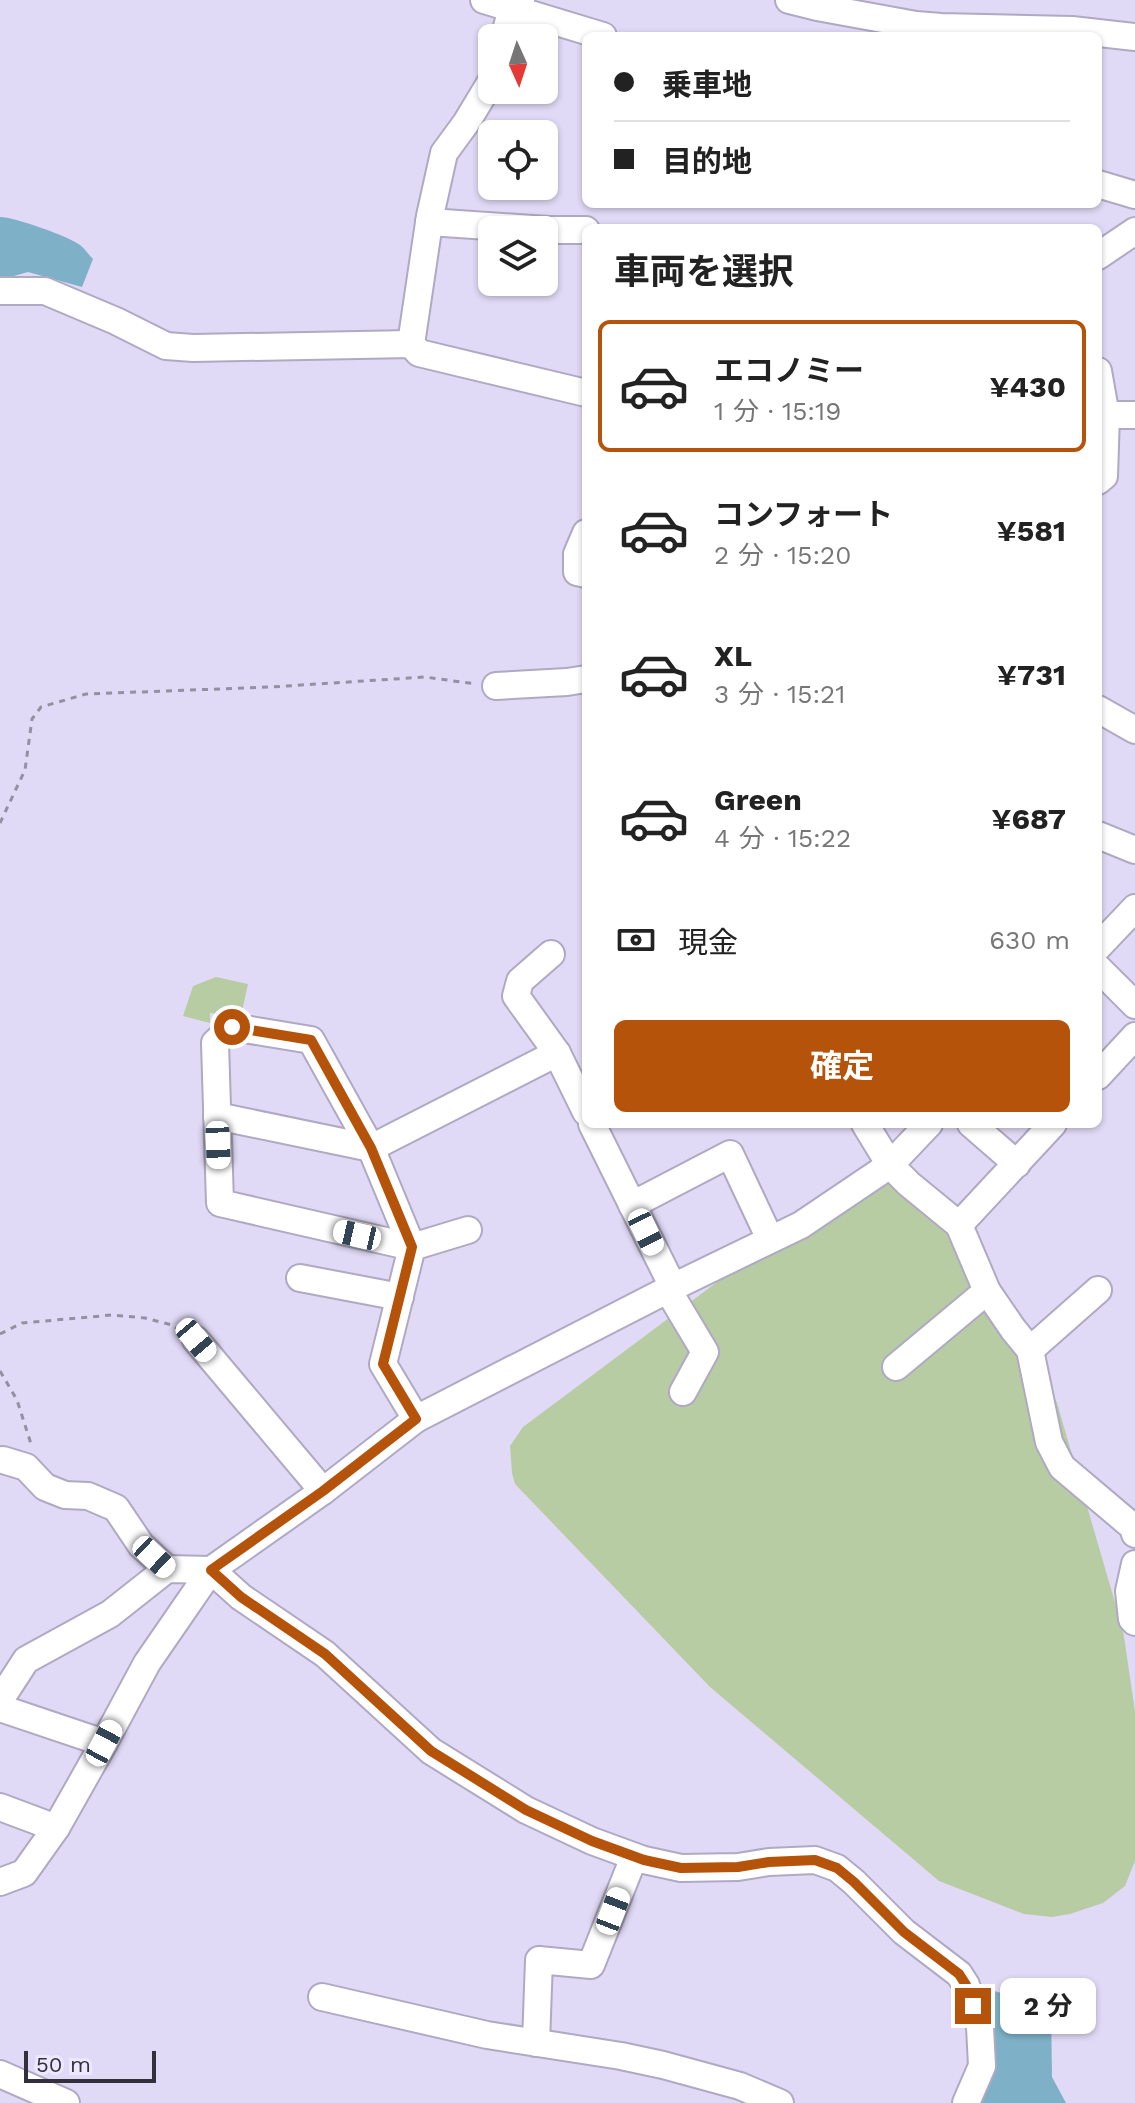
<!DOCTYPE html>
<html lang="ja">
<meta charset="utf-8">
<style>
body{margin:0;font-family:"Work Sans","Noto Sans JP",sans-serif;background:#f2f2f2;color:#222;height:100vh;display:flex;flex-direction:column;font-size:30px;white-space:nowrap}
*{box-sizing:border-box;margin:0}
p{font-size:26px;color:#767676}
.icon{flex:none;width:44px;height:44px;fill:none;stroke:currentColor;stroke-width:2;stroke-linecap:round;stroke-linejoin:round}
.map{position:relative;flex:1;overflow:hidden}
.side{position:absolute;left:582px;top:224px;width:520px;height:904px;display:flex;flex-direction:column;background:#fff;border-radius:12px;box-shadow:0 2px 6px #0004}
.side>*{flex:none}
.banner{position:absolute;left:582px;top:32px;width:520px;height:176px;border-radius:12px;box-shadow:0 2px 6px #0004;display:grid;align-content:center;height:176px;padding:0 32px;background:#fff}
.needle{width:52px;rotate:177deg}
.controls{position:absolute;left:478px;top:24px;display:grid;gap:16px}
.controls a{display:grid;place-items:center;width:80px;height:80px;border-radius:12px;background:#fff;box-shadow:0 2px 6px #0004;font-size:40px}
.scale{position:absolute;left:24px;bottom:20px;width:132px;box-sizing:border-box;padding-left:8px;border:4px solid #33303b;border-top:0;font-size:22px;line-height:28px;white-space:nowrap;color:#33303b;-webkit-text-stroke:6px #eee8fe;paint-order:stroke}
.end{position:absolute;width:36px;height:36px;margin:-18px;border:10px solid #b45309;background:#fff;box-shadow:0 0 0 4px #fff}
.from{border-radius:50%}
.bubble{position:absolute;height:56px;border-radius:12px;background:#fff;box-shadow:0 2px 6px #0004;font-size:26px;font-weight:700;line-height:56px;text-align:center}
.car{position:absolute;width:24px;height:48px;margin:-24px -12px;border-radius:10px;box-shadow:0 0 6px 2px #0007;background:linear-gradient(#fff 24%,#345 0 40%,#fff 0 76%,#345 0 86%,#fff 0)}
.banner b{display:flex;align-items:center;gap:28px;height:76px;font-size:30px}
.banner b+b{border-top:2px solid #e0e0e0}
.banner i{width:20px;height:20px;background:#222}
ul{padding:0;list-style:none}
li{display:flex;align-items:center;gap:24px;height:132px;margin:0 16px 12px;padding:0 16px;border:4px solid transparent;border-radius:12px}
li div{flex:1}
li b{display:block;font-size:30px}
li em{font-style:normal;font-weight:700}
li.active{border-color:#b45309}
li>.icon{width:72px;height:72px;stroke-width:1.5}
h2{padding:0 32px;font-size:36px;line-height:96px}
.pay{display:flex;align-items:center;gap:20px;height:88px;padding:0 32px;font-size:30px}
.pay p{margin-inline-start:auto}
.action{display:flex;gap:16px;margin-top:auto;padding:16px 32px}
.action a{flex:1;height:92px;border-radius:12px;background:#b45309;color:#fff;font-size:32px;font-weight:700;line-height:92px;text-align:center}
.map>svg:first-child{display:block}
.green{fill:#b8cca4}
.water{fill:#7eb1c7}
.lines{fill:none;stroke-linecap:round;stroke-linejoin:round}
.minor-casing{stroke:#afa9c3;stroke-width:30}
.path{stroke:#958fa4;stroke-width:3;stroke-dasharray:6 6;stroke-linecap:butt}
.minor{stroke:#fff;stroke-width:26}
.route{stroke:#b45309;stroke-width:10}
</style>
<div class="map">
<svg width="1135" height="2103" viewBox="0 0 1135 2103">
<rect width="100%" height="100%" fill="#e1daf6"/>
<!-- green -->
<g class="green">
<polygon points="216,977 248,984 241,1016 210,1013 210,1023 183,1016 193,986"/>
<polygon points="892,1180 968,1244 1003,1296 1057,1403 1123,1630 1135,1711 1135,1861 1125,1886 1103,1903 1070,1914 1052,1917 1024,1914 939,1881 710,1687 515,1484 512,1473 510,1446 523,1427 843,1188"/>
</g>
<!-- water -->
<g class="water">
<path d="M0 217C14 217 68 236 80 245 85 249 89 255 93 259L82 287 28 272 0 280Z"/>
<polygon points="971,1985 1051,2006 1052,2077 1066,2103 971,2103"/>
</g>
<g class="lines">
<!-- minor casing -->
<g class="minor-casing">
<g id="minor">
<polyline points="484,0 603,36"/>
<polyline points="789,0 817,7 916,25 941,27 1072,30 1135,37"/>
<polyline points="504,38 512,8 521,0"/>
<polyline points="1098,184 1135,195"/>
<polyline points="429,222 548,230 586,230"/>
<polyline points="1098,256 1135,231"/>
<polyline points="0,291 45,291 116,321 166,346 193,348 411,344 419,353 586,393"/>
<polyline points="411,344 430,216 444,153 466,123 492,80"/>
<polyline points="1098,371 1106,416 1104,476 1098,481"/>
<polyline points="1098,415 1135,415"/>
<polyline points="586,533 577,554 577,572 586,574"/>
<polyline points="496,686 567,682 586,679"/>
<polyline points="1098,709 1135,730"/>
<polyline points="1098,835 1135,850"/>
<polyline points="1098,947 1135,908"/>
<polyline points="551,954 520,981 516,996 557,1053 586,1112"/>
<polyline points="1098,968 1135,1005"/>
<polyline points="1098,1076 1135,1036"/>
<polyline points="217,1116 371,1148 557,1053"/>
<polyline points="592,1124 673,1287"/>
<polyline points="865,1124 890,1165 909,1184 959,1225 987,1291 1013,1329 1030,1350 1049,1442 1062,1467 1133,1527 1135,1534"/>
<polyline points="971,1124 1017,1164"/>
<polyline points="632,1205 730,1154 770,1239"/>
<polyline points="959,1225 1053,1124"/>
<polyline points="300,1278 400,1297"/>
<polyline points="668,1290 705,1352 683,1392"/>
<polyline points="196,1340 323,1491"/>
<polyline points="1030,1350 1098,1290"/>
<polyline points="896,1367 987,1291"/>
<polyline points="416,1419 383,1364 412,1247 371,1148 311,1040 232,1027 215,1043 220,1203 412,1247 468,1230"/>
<polyline points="3,1460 26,1467 45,1487 65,1495 88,1496 116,1508 141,1545 167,1569"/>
<polyline points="1135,1564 1129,1591 1132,1619 1135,1622"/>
<polyline points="0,1700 26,1660 110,1614 167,1569 211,1570 241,1597 325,1654 431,1751 526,1810 592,1841 644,1860 681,1868 738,1867 769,1862 815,1860 837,1868 854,1882 904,1932 959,1974 966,1985 980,2027 982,2066 966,2103"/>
<polyline points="0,1708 104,1743"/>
<polyline points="0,1807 56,1828"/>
<polyline points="0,1882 24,1873 56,1828 104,1743 147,1663 211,1570 323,1491 416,1419 673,1287 801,1225 890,1165 929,1124"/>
<polyline points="322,1997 487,2035 621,2056 663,2065 740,2086 780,2103"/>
<polyline points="536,2043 539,1960 591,1965 634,1857"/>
<polyline points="0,2074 66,2103"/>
</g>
</g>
<!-- path -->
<g class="path">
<polyline points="0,823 25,770 32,719 41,707 86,694 271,687 425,677 476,684"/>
<polyline points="0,1334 22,1323 112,1315 145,1318 172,1325 179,1330"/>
<polyline points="0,1371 17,1400 31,1444 30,1448"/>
</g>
<!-- minor -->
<use href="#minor" class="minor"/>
</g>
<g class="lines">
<!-- route -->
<polyline class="route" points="232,1027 311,1040 371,1148 412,1247 383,1364 416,1419 323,1491 211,1570 241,1597 325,1654 431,1751 526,1810 592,1841 644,1860 681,1868 738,1867 769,1862 815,1860 837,1868 854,1882 904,1932 959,1974 966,1985 973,2006"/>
</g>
</svg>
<div class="controls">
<a><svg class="needle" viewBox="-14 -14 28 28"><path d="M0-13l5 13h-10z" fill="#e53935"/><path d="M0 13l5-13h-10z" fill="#767676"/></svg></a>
<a><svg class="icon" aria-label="locate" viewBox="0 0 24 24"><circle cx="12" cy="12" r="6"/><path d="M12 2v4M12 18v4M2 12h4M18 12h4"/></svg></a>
<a><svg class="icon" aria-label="layers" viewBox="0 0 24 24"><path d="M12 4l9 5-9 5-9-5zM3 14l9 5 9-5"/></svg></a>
</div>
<div class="scale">50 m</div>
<i class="end from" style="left:232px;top:1027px"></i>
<i class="end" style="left:973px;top:2006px"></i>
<div class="bubble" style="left:1000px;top:1978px;width:96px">2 分</div>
<i class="car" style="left:218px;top:1145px;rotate:178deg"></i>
<i class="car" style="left:646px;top:1232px;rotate:154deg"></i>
<i class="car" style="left:357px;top:1235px;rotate:283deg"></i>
<i class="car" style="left:196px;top:1340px;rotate:140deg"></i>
<i class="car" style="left:154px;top:1557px;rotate:133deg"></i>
<i class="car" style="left:104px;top:1743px;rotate:28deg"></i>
<i class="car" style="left:613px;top:1911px;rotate:21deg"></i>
<div class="banner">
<b><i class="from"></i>乗車地</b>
<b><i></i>目的地</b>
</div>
<section class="side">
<h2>車両を選択</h2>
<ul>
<li class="active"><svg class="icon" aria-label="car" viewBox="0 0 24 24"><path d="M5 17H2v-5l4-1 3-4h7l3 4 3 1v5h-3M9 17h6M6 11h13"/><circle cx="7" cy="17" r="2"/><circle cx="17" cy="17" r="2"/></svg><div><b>エコノミー</b><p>1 分 · 15:19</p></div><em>¥430</em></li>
<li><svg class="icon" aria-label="car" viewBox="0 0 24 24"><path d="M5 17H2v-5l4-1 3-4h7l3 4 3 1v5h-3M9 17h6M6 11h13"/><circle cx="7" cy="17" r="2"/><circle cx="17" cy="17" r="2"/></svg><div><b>コンフォート</b><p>2 分 · 15:20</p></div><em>¥581</em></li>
<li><svg class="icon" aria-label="car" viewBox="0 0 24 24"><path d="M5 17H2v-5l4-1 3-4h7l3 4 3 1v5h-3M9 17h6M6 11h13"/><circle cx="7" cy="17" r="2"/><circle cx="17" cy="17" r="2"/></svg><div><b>XL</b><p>3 分 · 15:21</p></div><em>¥731</em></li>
<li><svg class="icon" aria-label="car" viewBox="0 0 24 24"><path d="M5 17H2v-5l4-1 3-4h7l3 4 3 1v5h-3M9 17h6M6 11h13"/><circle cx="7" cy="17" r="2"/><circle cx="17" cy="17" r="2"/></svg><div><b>Green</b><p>4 分 · 15:22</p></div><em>¥687</em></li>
</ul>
<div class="pay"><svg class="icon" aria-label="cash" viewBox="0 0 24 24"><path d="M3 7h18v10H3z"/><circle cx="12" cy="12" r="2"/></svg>現金<p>630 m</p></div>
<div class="action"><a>確定</a></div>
</section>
</div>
